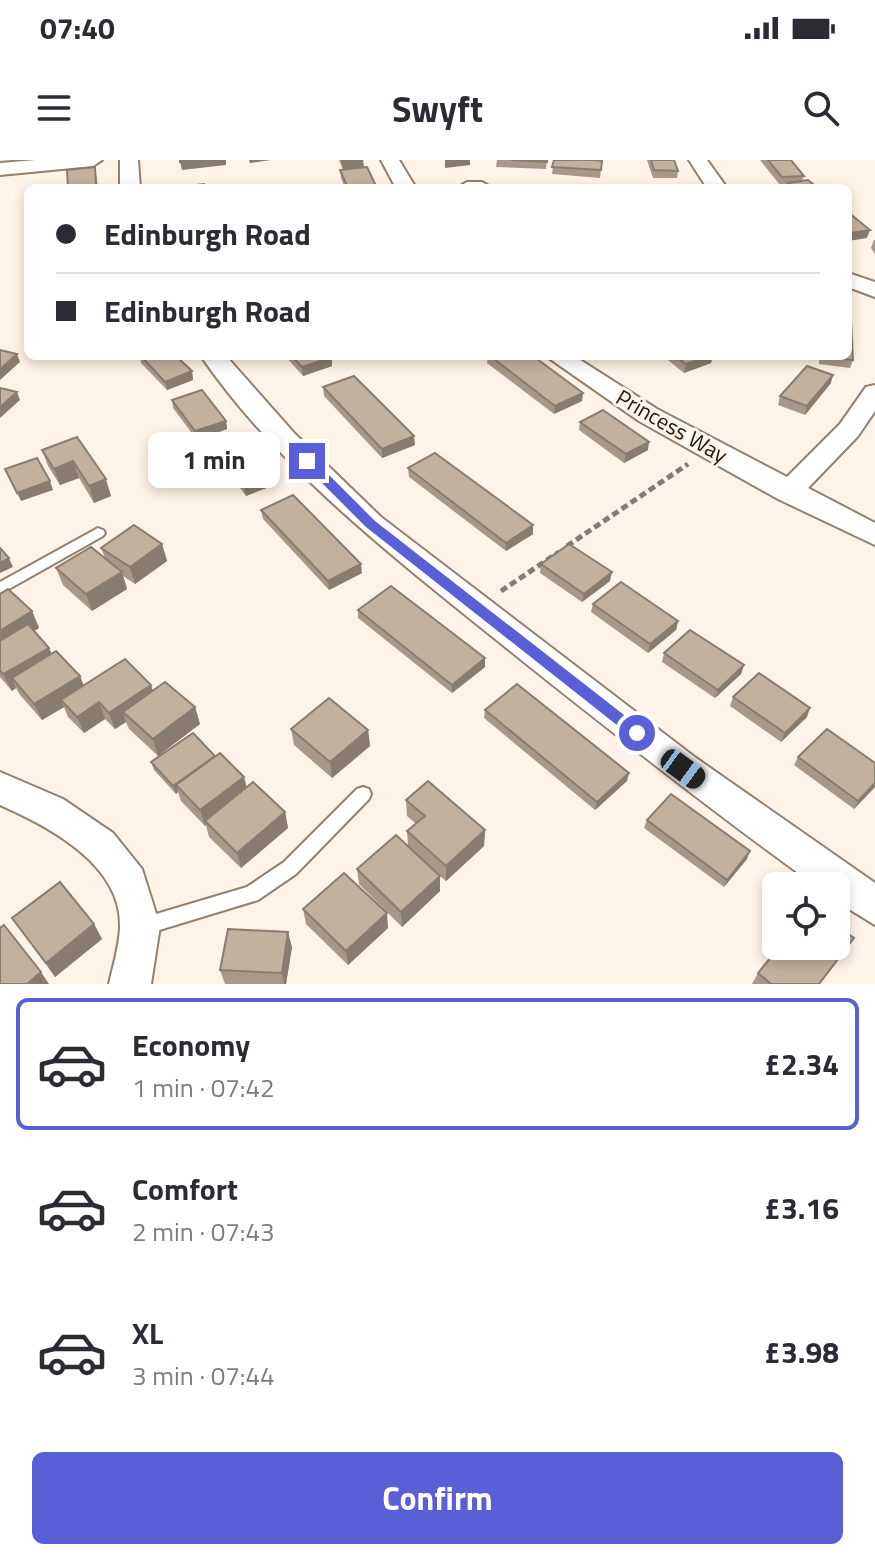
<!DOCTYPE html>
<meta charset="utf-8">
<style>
body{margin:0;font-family:"Titillium Web",sans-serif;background:#f2f2f3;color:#2b2b33;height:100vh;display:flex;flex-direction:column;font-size:30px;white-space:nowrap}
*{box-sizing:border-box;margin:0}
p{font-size:26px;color:#7c7c81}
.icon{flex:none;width:44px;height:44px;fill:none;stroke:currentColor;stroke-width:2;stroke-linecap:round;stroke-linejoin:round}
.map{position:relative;height:824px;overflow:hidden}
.side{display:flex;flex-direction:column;background:#fff;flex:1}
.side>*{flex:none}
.guide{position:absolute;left:24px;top:24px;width:828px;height:176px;border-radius:12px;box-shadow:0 4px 12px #0003;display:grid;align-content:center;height:176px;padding:0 32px;background:#fff}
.fabs{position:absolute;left:762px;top:712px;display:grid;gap:16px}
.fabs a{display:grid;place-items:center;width:88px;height:88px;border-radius:12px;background:#fff;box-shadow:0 4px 12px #0003;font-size:40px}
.end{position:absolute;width:36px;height:36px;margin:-18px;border:10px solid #595fd7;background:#fff;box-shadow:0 0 0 4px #fff}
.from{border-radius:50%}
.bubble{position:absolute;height:56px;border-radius:12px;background:#fff;box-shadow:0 4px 12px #0003;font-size:26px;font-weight:700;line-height:56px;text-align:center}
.car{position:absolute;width:24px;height:48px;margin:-24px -12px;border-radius:10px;box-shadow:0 0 6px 2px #0007;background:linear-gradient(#222 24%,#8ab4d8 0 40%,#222 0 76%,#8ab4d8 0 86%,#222 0)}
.guide b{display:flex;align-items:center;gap:28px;height:76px;font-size:30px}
.guide b+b{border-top:2px solid #e1e1e2}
.guide i{width:20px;height:20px;background:#2b2b33}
ul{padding:14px 0 0;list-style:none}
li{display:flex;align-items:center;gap:24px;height:132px;margin:0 16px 12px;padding:0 16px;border:4px solid transparent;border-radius:12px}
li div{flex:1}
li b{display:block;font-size:30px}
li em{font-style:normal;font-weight:700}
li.selected{border-color:#595fd7}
li>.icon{width:72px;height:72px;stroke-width:1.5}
.action{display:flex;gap:16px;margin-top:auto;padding:16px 32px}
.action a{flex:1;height:92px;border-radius:12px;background:#595fd7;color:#fff;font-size:32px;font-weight:700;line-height:92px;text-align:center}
.status{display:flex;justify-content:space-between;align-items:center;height:56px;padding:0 40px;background:#fff;direction:ltr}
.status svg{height:22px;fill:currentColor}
header{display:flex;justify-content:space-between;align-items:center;height:104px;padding:0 32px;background:#fff;font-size:36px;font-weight:700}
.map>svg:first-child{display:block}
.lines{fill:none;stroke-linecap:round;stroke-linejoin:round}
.service-casing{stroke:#93806e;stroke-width:4}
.minor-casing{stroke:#93806e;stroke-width:4}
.path{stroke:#847b71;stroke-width:5;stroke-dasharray:7 4;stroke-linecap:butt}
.service{fill:#fff;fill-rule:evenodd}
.minor{fill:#fff;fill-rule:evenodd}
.wall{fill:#a99887}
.shaded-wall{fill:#897c6e}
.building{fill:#c4b19d;stroke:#897c6e;stroke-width:2}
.route{fill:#595fd7}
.labels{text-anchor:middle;stroke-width:6;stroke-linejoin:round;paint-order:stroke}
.street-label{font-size:22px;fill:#1e1710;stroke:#fff2e6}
</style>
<div class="status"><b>07:40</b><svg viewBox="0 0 49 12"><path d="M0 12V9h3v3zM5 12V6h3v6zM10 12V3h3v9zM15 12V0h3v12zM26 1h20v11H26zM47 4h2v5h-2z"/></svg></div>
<header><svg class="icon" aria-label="menu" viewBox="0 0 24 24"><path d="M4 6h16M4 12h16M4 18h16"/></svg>Swyft<svg class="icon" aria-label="search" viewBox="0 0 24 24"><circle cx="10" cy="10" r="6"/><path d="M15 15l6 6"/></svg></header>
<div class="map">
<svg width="875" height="824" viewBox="0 0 875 824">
<rect width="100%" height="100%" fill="#fff2e6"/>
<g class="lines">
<!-- service casing -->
<g class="service-casing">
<g id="service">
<polygon points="98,368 103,370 105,373 103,376 0,434 0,422"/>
<polygon points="363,627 369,629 371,634 369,639 296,714 258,740 143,775 136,772 134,766 136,760 247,727 284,702 357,629"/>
</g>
</g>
<!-- minor casing -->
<g class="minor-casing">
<g id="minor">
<polygon points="36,0 102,0 93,6 0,15 0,3"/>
<polygon points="120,0 138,0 140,28 120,28"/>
<polygon points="381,0 399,0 416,28 396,28"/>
<polygon points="689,0 707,0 727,28 707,28"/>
<polygon points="467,22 482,22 492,28 457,28"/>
<polygon points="848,113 875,122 875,137 848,127"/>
<path d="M201 196H226L295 274 381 357 696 598 875 723V765L836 741V726H816C704 645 596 560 489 474 387 392 275 304 201 196Z"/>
<polygon points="546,196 574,196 657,249 787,317 840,264 866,227 875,225 875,251 858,276 808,328 875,363 875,385 778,339 639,261"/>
<path d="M0 612 63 639 113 673 142 709 160 766 151 824H109C113 806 119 787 120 768 123 705 48 666 0 645Z"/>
</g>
</g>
<!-- path -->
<g class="path">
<polyline points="567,386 688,304"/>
<polyline points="501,431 559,392"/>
</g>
<!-- service -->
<use href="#service" class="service"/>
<!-- minor -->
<use href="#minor" class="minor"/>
</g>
<!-- wall -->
<g class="wall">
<polygon points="339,0 363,0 364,8 377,28 345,28 341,18 340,10 343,10"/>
<polygon points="497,0 547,0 546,9 496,7"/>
<polygon points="554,0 602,1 600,18 552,14"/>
<polygon points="647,0 674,0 678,11 677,18 653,18"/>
<polygon points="760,0 791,0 804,16 802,21 818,28 786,28 787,24 780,25"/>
<polygon points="874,80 875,80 875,94 871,88"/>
<polygon points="140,196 176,196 192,211 193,220 167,230 141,203"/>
<polygon points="285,196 330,196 332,206 303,216"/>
<polygon points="488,196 533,196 582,241 554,254 487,203"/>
<polygon points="663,196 713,196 711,203 684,213"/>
<polygon points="819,196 848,196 853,200 850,208 819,204"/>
<polygon points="831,223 805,255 778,245 780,236"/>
<polygon points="323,227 415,285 382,298 324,236"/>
<polygon points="172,240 226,261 227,269 197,280 173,248"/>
<polygon points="580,262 648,290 624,303 579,270"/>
<polygon points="77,277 111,336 94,343 79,318 60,325 48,306 42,290"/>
<polygon points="215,288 274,325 246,336 217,297"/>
<polygon points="408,308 533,374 506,391 409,317"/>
<polygon points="261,350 362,413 329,430 263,359"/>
<polygon points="162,384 167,401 135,424 123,416 127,429 92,451 63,425 56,408 105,398 101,388"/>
<polygon points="541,404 610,421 582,442 540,413"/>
<polygon points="0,434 32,451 39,468 34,471 49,488 52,494 80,516 84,526 151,525 153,531 195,547 200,564 158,596 129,569 126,562 115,569 105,559 84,573 68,557 64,547 42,560 20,535 16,528 12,531 0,517"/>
<polygon points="593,444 678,461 676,470 648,493 591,452"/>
<polygon points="358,450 485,507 452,533 358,458"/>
<polygon points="664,493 744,505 741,514 715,538 662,502"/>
<polygon points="733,537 807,557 781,582 730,546"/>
<polygon points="485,550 627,621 595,650 484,558"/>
<polygon points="291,569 368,570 370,586 332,618 294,585"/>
<polygon points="215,597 244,617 246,627 285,652 288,668 241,708 209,677 206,665 205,666 181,641 178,632 176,634 154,610 151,602"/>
<polygon points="798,597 875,603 875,627 854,649 794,605"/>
<polygon points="406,640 485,670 484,686 446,721 440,716 440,731 402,767 359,724 357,709 408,686 407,671 416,664 407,656"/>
<polygon points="647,660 747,699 724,727 644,668"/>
<polygon points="303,749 388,768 348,805 306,764"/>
<polygon points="12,758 94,764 102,779 55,817"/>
<polygon points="292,787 286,824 225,824 220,810"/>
<polygon points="844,792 820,824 752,824 758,813"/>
</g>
<!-- shaded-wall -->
<g class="shaded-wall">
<polygon points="203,0 226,0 226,5 182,10 180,2"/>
<polygon points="249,0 271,0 250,3"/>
<polygon points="363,0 364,8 343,10 342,2"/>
<polygon points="445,0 470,0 470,5 445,8"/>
<polygon points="95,7 98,28 78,28"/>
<polygon points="870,70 867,78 848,81 850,73"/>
<polygon points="17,194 20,202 0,220 0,209"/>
<polygon points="709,196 713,196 711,203 684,213 686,204"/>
<polygon points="332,197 332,206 303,216 302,207"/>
<polygon points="192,211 193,220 167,230 165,222"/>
<polygon points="833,215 831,223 805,255 807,246"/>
<polygon points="17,232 20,240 0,258 0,247"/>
<polygon points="583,233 582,241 554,254 555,246"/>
<polygon points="226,261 227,269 197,280 195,271"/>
<polygon points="414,276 415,285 382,298 382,289"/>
<polygon points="649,282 648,290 624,303 626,294"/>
<polygon points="73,301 79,318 60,325 54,309"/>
<polygon points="273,316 274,325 246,336 244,327"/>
<polygon points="106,319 111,336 94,343 89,326"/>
<polygon points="50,321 53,330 21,341 17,333"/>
<polygon points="533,365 533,374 506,391 506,383"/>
<polygon points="162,384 167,401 135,424 130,407"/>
<polygon points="9,398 13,407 0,413 0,403"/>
<polygon points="361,404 362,413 329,430 328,421"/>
<polygon points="122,412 127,429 92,451 86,434"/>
<polygon points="612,412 610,421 582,442 584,434"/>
<polygon points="32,451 39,468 0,493 0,471"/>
<polygon points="678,461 676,470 648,493 650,484"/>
<polygon points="49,488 56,505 12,518 16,528 12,531 3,514"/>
<polygon points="485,498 485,507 452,533 452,525"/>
<polygon points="744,505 741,514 715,538 718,530"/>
<polygon points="80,516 86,532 61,540 64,547 42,560 34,544"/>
<polygon points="151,525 156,541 123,552 126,562 115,569 109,553"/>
<polygon points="99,542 105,559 84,573 77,557"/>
<polygon points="195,547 200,564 158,596 153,579"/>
<polygon points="810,548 807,557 781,582 785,573"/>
<polygon points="368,570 370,586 332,618 330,602"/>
<polygon points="217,605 176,625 178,632 176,634 173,626"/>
<polygon points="629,613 627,621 595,650 597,642"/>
<polygon points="244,617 248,633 205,661 206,665 205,666 200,650"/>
<polygon points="875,623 875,627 854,649 858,641"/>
<polygon points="285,652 288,668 241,708 237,693"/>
<polygon points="485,670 484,686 446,721 446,706"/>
<polygon points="750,691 747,699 724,727 727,720"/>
<polygon points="440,716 440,731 402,767 401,752"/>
<polygon points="387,753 388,768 348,805 346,791"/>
<polygon points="94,764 102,779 55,817 46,803"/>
<polygon points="288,772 292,787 286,824 284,824 282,813"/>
<polygon points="41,812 49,824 27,824"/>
</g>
<!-- building -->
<g class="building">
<polygon points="180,0 203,0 180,2"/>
<polygon points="342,0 363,0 342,2"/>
<polygon points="511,0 547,0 547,2"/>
<polygon points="554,0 594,0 602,1 601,10 552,7"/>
<polygon points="651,0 674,0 678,11 654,10"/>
<polygon points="768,0 791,0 804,16 782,17"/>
<polygon points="95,7 96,26 68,28 67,10"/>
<polygon points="367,7 377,28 348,28 340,10"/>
<polygon points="808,20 818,28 794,28 788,23"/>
<polygon points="204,24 205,28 178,27"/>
<polygon points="848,52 870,70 850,73 848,71"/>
<polygon points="848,142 850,142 853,200 822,196 848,196"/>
<polygon points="0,190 17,194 0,209"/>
<polygon points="141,196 176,196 192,211 165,222"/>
<polygon points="292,196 330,196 332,197 302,207"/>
<polygon points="490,196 533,196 583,233 555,246"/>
<polygon points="675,196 709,196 686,204"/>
<polygon points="807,206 833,215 807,246 780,236"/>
<polygon points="354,216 414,276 382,289 323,227"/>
<polygon points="0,228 17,232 0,247"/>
<polygon points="202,230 226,261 195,271 172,240"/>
<polygon points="603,250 649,282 626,294 580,262"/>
<polygon points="77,277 106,319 89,326 73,301 54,309 42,290"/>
<polygon points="243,279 273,316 244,327 215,288"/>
<polygon points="435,293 533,365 506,383 408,308"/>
<polygon points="37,298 50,321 17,333 5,309"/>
<polygon points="293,335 361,404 328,421 261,350"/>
<polygon points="134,365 162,384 130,407 101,388"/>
<polygon points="569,384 612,412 584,434 541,404"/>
<polygon points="91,387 122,412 86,434 56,408"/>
<polygon points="0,388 9,398 0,403"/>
<polygon points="621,422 678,461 650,484 593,444"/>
<polygon points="391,426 485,498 452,525 358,450"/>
<polygon points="8,429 32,451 0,471 0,434"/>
<polygon points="28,464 49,488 3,514 0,510 0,481"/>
<polygon points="690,470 744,505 718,530 664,493"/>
<polygon points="56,491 80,516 34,544 12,518"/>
<polygon points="125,499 151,525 109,553 99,542 77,557 61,540"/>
<polygon points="759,513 810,548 785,573 733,537"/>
<polygon points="165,522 195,547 153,579 123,552"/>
<polygon points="517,524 629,613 597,642 485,550"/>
<polygon points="329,538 368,570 330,602 291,569"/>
<polygon points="827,569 875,603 875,623 858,641 798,597"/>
<polygon points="193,573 215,596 173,626 151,602"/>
<polygon points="220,593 244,617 200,650 176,625"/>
<polygon points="428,621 485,670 446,706 407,671 425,656 406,640"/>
<polygon points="253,622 285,652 237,693 205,661"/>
<polygon points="671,634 750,691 727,720 647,660"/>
<polygon points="396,675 440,716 401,752 357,709"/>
<polygon points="344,713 387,753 346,791 303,749"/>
<polygon points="60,722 94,764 46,803 12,758"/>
<polygon points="4,765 41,812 27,824 0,824 0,768"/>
<polygon points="836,765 854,778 819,824 771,824 758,813 780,786 836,786"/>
<polygon points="228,769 288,772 282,813 220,810"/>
</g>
<!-- route -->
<polygon class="route" points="303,298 312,298 375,361 642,569 642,577 632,577 366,367 303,304"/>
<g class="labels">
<!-- street labels -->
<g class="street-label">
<text transform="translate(672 266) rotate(30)" y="8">Princess Way</text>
</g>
</g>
</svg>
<div class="fabs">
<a><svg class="icon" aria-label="locate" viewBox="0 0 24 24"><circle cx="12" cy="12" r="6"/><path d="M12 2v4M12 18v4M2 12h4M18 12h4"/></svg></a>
</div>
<i class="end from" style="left:637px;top:573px"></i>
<i class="end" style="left:307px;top:301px"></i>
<div class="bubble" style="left:148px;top:272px;width:132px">1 min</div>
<i class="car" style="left:683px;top:609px;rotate:126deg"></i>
<div class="guide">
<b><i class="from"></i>Edinburgh Road</b>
<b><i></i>Edinburgh Road</b>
</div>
</div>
<section class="side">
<ul>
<li class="selected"><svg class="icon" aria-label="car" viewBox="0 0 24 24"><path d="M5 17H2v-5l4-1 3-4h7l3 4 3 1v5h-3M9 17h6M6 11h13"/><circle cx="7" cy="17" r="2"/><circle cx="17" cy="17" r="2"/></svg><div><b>Economy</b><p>1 min · 07:42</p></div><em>£2.34</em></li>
<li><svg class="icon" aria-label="car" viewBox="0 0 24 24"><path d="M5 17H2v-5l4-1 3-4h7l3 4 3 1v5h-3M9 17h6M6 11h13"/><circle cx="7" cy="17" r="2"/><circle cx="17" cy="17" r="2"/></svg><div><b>Comfort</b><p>2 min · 07:43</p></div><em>£3.16</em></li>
<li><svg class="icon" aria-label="car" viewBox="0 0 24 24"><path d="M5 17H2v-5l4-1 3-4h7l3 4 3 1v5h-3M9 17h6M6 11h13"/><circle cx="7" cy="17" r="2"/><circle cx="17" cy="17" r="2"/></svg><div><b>XL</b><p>3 min · 07:44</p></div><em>£3.98</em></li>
</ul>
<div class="action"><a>Confirm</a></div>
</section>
